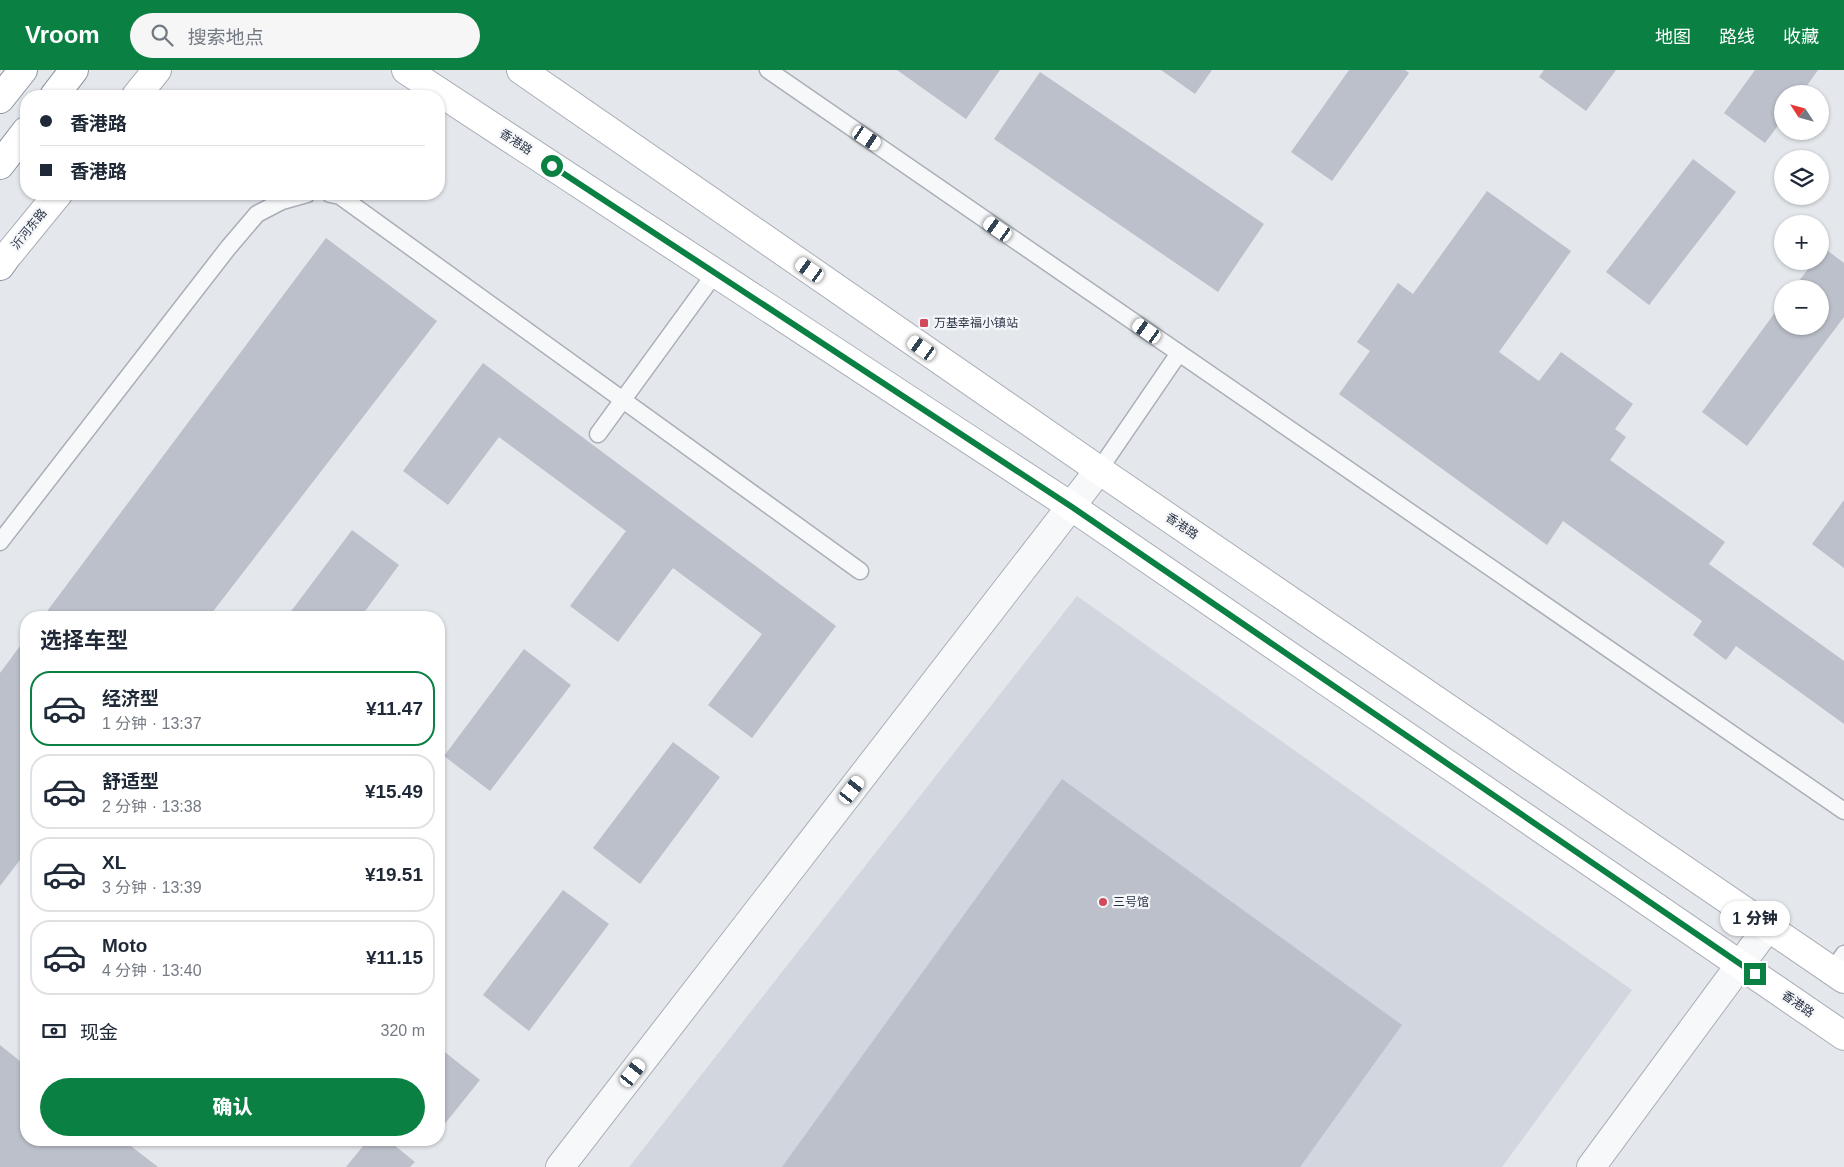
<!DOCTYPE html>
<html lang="zh">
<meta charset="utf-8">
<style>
body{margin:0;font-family:Arial,"Noto Sans SC",sans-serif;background:#f6f6f7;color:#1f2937;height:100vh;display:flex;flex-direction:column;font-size:19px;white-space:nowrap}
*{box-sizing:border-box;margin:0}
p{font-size:16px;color:#747a83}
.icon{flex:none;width:28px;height:28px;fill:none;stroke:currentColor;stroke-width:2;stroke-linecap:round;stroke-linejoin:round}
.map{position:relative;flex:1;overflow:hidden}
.side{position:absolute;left:20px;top:541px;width:425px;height:535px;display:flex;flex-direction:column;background:#fff;border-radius:20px;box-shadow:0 1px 4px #0004}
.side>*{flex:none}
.hud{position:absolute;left:20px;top:20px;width:425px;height:110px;border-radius:20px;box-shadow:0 1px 4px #0004;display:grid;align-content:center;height:110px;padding:0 20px;background:#fff}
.needle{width:32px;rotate:306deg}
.fabs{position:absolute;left:1774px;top:15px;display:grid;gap:10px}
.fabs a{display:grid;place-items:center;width:55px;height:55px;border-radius:50%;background:#fff;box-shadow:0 1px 4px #0004;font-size:25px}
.end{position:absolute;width:22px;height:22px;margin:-11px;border:6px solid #0b8043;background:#fff;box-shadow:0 0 0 2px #fff}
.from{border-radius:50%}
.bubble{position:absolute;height:35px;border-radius:18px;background:#fff;box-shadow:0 1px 4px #0004;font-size:16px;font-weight:800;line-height:35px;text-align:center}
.car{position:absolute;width:15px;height:30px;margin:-15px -8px;border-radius:6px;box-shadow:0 0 4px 1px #0007;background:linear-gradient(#fff 24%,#345 0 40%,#fff 0 76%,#345 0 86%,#fff 0)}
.hud b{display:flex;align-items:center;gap:18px;height:48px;font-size:19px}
.hud b+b{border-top:1px solid #e0e1e3}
.hud i{width:12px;height:12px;background:#1f2937}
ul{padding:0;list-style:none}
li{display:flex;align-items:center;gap:15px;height:75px;margin:0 10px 8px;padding:0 10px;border:2px solid #e0e1e3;border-radius:20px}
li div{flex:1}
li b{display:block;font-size:19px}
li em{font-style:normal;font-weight:800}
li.selected{border-color:#0b8043}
li>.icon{width:45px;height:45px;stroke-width:1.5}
h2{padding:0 20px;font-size:22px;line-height:60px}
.pay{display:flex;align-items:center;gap:12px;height:55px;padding:0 20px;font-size:19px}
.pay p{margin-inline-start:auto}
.primary-button{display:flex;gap:10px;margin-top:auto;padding:10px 20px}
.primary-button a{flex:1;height:58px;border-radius:30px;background:#0b8043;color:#fff;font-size:20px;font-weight:800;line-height:58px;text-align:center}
header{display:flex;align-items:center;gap:30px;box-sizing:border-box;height:70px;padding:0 25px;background:#0b8043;color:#fff}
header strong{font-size:24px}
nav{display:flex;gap:28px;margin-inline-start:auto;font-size:18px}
.search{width:350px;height:45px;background:#f6f6f7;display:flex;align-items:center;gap:12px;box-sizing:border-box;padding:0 18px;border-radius:28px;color:#747a83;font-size:19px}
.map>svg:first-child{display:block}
.built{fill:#d2d6de}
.building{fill:#bbc0ca}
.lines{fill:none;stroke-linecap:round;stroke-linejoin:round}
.service-casing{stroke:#a9aeb7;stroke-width:19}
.tertiary-casing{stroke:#a9aeb7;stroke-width:30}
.secondary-casing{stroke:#a9aeb7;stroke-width:30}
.trunk-casing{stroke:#8b94a3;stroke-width:30}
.service{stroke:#f7f8fa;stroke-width:16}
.tertiary{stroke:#f7f8fa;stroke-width:28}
.secondary{stroke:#fff;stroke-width:28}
.trunk{stroke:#fff;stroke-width:28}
.route{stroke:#0b8043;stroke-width:6}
.poi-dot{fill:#d1495b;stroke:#f4f6f9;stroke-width:2}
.labels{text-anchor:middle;stroke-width:4.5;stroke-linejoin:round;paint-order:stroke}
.street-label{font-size:12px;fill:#2b3445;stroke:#f4f6f9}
.poi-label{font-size:12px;fill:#2b3445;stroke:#f4f6f9;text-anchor:start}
</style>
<header>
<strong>Vroom</strong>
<div class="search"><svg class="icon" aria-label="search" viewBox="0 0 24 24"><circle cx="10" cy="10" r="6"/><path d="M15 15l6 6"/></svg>搜索地点</div>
<nav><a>地图</a><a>路线</a><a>收藏</a></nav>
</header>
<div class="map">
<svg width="1844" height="1097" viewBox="0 0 1844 1097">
<rect width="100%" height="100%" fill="#e4e7ec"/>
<!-- built -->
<polygon class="built" points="1077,526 1632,920 1502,1097 629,1097"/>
<!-- building -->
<g class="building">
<polygon points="897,0 1000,0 966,49"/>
<polygon points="1161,0 1212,0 1195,24"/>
<polygon points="1349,0 1405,0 1409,3 1332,111 1291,82"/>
<polygon points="1544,0 1616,0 1586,41 1539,7"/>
<polygon points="1755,0 1818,0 1801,24 1782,24 1782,50 1765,73 1724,43"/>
<polygon points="1040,2 1264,154 1218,222 994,69"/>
<polygon points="1693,89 1736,122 1649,235 1606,202"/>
<polygon points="1487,121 1571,181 1499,282 1539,311 1561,282 1633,334 1615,359 1626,367 1610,390 1725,472 1709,494 1844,591 1844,654 1736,576 1726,590 1693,565 1702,551 1563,451 1547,475 1339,324 1370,281 1357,272 1398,213 1413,224"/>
<polygon points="326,168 437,251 208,548 42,548"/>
<polygon points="1824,178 1844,193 1844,247 1747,376 1702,342 1782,233 1782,256 1820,256 1820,219 1793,219 1814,191 1820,191 1820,183"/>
<polygon points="483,293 836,556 752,668 708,635 762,564 673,498 618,572 570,536 626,461 499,367 448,435 403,401"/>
<polygon points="1844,430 1844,498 1812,474"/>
<polygon points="352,460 399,495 360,548 286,548"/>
<polygon points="26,568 26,782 0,816 0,603"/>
<polygon points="524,579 571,615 490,721 444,686"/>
<polygon points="673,672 720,707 640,814 593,778"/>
<polygon points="1062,709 1402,955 1300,1097 782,1097"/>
<polygon points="563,820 609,854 529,961 483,925"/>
<polygon points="26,882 26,896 20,891"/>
<polygon points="0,975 26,996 26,1070 123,1070 158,1097 0,1097"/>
<polygon points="441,979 480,1010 439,1061 439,981"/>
<polygon points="368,1070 388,1070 415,1092 410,1097 346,1097"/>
</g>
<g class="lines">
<!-- service casing -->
<g class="service-casing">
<g id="service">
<polyline points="768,0 1844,741"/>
<polyline points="330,124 340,126 860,501"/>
<polyline points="598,364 716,202"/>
<polyline points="1099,400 1179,283"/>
<polyline points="0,472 228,178 257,144 282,131 307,124"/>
<polyline points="1832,901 1844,884"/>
</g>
</g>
<!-- tertiary casing -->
<g class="tertiary-casing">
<g id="tertiary">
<polyline points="560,1097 1099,400"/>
<polyline points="1591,1097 1768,857"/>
</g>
</g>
<!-- secondary casing -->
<g class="secondary-casing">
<g id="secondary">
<polyline points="406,0 1072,437 1844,966"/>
<polyline points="521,0 1099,400 1844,909"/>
<polyline points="136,26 157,0"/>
<polyline points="0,195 58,124"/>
</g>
</g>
<!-- trunk casing -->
<g class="trunk-casing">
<g id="trunk">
<polyline points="54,26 74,0"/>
<polyline points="0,29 23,0"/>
<polyline points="0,95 26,61"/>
<polyline points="0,196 5,189"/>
</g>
</g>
<!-- service -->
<use href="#service" class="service"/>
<!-- tertiary -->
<use href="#tertiary" class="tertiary"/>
<!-- secondary -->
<use href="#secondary" class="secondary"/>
<!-- trunk -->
<use href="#trunk" class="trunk"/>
</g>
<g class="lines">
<!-- route -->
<polyline class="route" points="552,96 1072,437 1755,904"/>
</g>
<!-- markers -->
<g class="poi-dot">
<rect x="919" y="248" width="10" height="10" rx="2.5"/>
<circle cx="1103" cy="832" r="5"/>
</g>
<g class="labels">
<!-- street labels -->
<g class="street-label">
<text transform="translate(516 72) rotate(33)" y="4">香港路</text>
<text transform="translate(29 159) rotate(-51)" y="4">沂河东路</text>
<text transform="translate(1182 456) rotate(34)" y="4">香港路</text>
<text transform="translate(1798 934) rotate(35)" y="4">香港路</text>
</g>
<!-- poi labels -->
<g class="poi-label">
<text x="934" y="257">万基幸福小镇站</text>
<text x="1113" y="836">三号馆</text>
</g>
</g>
</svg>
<div class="fabs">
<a><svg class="needle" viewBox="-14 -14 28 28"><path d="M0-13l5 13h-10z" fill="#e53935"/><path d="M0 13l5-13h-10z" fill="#747a83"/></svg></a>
<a><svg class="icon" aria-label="layers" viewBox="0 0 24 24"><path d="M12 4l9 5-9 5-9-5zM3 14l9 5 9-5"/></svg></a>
<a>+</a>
<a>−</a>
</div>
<i class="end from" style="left:552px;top:96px"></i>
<i class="end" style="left:1755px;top:904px"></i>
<div class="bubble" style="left:1720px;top:831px;width:70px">1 分钟</div>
<i class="car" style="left:867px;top:68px;rotate:124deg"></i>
<i class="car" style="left:998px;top:159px;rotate:305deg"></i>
<i class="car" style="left:810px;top:200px;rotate:305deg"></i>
<i class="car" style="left:1147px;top:261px;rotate:305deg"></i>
<i class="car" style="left:922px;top:278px;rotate:305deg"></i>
<i class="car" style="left:852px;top:720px;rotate:38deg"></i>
<i class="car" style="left:633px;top:1003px;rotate:38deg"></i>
<div class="hud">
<b><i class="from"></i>香港路</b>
<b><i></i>香港路</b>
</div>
<section class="side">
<h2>选择车型</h2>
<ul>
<li class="selected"><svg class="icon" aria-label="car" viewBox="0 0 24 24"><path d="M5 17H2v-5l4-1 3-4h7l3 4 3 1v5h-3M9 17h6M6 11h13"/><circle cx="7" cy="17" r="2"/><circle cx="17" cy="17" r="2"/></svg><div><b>经济型</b><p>1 分钟 · 13:37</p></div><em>¥11.47</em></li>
<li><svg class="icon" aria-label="car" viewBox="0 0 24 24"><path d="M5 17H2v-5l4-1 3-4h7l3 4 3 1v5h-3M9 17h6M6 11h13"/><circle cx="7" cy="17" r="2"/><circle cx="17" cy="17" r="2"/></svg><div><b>舒适型</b><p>2 分钟 · 13:38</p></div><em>¥15.49</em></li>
<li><svg class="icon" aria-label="car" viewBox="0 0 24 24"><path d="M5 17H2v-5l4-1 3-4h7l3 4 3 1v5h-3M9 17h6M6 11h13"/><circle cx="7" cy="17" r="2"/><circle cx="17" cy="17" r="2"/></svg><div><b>XL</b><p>3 分钟 · 13:39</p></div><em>¥19.51</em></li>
<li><svg class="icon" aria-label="car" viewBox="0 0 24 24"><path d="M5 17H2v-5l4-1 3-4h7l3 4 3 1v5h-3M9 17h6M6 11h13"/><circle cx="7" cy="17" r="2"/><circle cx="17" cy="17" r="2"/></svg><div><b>Moto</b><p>4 分钟 · 13:40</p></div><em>¥11.15</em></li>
</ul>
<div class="pay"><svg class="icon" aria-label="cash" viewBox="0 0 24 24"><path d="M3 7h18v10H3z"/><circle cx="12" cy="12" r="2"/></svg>现金<p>320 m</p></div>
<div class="primary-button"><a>确认</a></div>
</section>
</div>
